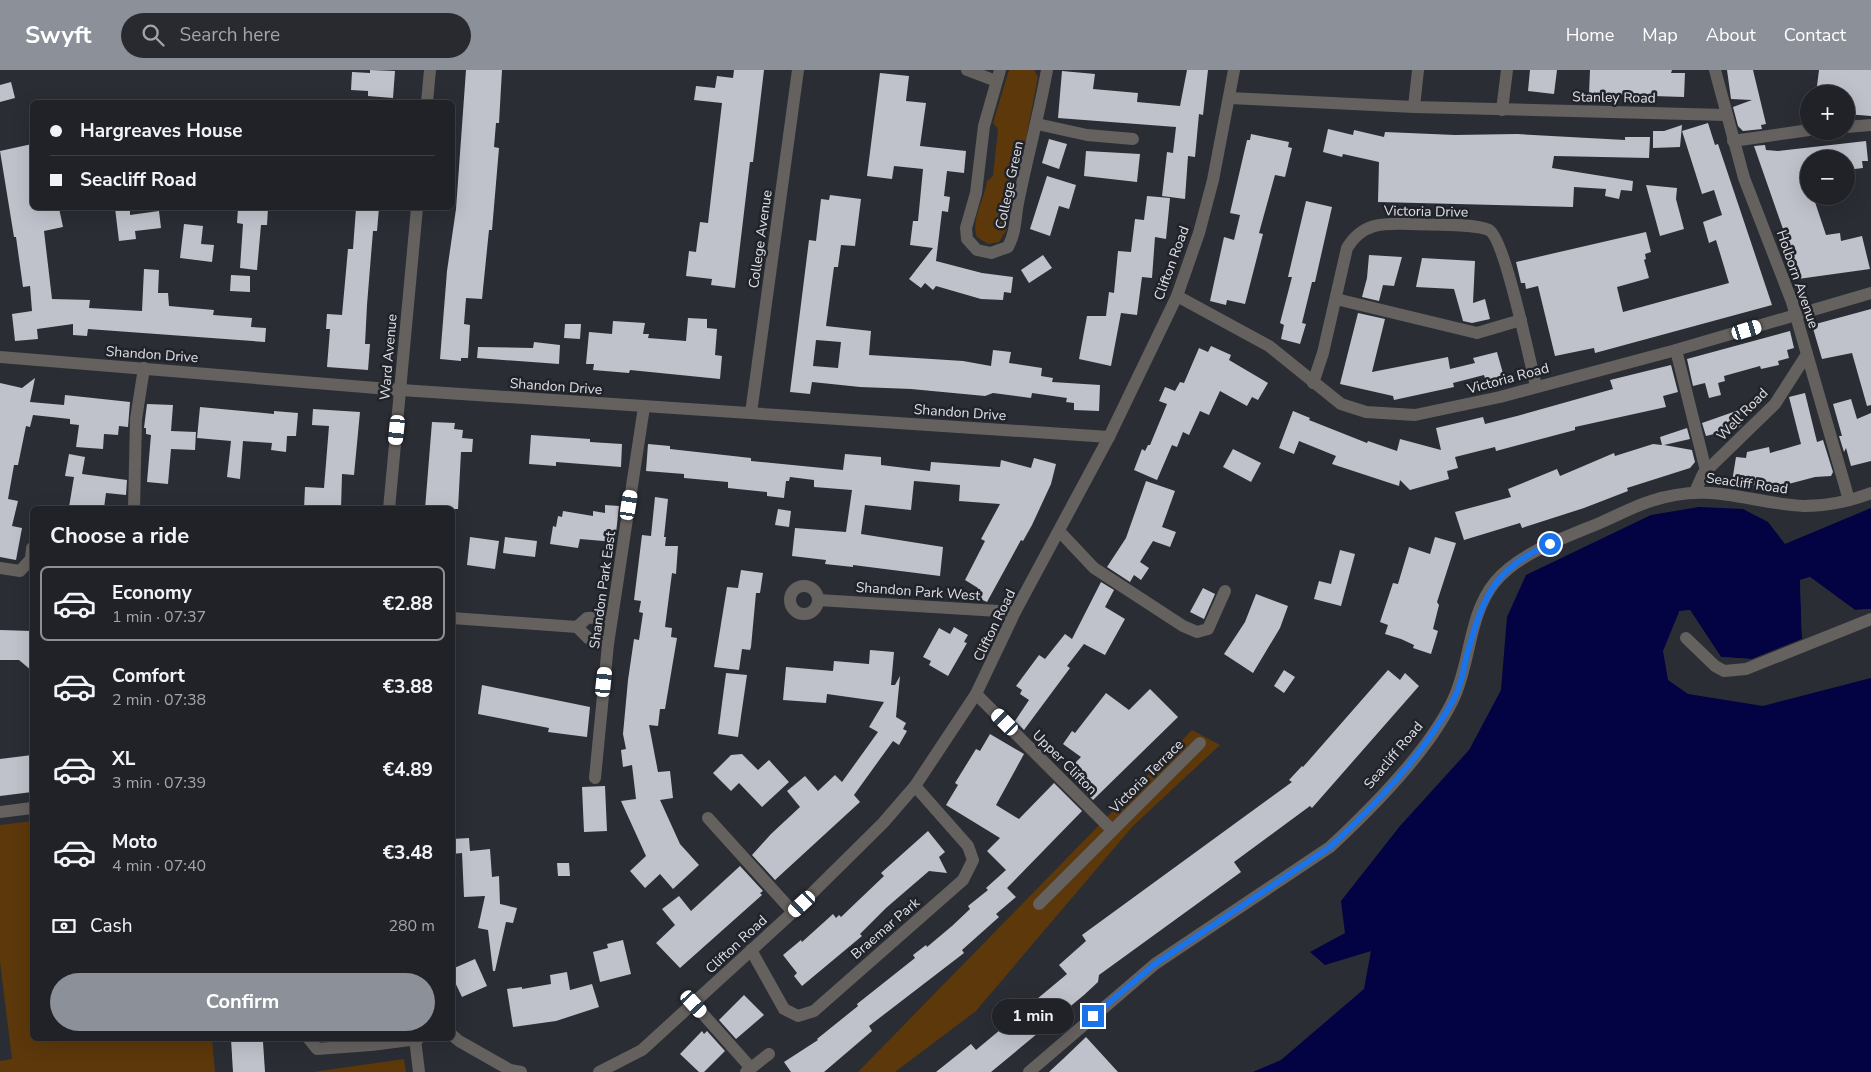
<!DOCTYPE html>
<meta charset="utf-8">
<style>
body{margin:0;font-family:"Nunito Sans",sans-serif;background:#282a2f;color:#f1f3f6;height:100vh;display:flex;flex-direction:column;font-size:19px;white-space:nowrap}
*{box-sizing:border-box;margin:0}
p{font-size:16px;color:#a2a4a7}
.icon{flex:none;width:28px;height:28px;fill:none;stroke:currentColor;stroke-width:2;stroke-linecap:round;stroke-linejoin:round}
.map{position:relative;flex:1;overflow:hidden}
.sheet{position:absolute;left:30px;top:436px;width:425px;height:535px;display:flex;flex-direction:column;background:#202227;border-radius:8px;box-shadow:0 5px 20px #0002,0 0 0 1px #3d3f44}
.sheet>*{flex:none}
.hud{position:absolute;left:30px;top:30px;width:425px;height:110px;border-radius:8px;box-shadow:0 5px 20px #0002,0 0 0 1px #3d3f44;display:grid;align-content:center;height:110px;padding:0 20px;background:#202227}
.controls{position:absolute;left:1800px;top:15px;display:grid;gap:10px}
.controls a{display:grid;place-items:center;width:55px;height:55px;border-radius:50%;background:#202227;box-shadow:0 5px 20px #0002,0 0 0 1px #3d3f44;font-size:25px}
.end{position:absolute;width:22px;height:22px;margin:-11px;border:6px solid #1a73e8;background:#fff;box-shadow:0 0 0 2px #fff}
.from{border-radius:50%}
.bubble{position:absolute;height:35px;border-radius:18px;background:#202227;box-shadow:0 5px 20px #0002,0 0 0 1px #3d3f44;font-size:16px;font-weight:700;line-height:35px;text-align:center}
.car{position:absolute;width:15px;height:30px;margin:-15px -8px;border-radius:6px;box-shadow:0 0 4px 1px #0007;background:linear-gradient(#fff 24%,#345 0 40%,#fff 0 76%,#345 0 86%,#fff 0)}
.hud b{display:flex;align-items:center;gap:18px;height:48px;font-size:19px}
.hud b+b{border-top:1px solid #3d3f44}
.hud i{width:12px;height:12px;background:#f1f3f6}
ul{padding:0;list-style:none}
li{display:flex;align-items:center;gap:15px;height:75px;margin:0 10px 8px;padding:0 10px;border:2px solid transparent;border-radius:8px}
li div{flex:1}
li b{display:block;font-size:19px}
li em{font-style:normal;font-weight:700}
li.current{border-color:#8c9099}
li>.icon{width:45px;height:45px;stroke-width:1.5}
h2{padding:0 20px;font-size:22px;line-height:60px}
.pay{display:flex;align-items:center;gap:12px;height:55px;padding:0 20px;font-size:19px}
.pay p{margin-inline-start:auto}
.cta{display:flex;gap:10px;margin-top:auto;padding:10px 20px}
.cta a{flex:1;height:58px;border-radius:30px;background:#8c9099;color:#fff;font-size:20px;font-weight:700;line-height:58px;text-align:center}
header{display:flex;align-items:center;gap:30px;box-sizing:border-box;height:70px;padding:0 25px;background:#8c9099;color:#fff}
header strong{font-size:24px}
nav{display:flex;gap:28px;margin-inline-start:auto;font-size:18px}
.search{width:350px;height:45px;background:#282a2f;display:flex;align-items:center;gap:12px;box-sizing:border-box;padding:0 18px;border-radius:28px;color:#a2a4a7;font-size:19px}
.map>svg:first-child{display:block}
.green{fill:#5c380b}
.water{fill:#030243}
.pier{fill:#2a2d34}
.building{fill:#bfc2cb;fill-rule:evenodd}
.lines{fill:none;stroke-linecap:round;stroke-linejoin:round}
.minor{stroke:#64615f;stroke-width:12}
.route{stroke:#1a73e8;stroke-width:6}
.labels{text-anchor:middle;stroke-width:5;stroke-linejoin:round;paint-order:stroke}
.street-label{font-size:14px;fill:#dfe0e5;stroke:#21232a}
</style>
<header>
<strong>Swyft</strong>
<div class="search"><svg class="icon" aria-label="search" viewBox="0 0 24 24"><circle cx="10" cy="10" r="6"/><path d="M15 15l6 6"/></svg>Search here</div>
<nav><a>Home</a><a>Map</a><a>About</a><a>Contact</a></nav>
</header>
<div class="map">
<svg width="1871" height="1002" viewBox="0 0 1871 1002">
<rect width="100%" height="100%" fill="#2a2d34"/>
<!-- green -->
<g class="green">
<path d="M1009 0H1034L1038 7 1026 69 1024 73 1017 78 1003 136 1008 143 1007 159 999 172 988 174 977 167C970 149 985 129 987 111L993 106 998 59 993 53Z"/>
<polygon points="1192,660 1220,675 1133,756 976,941 895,1002 858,1002"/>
<polygon points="32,751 32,969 212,969 215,1002 0,1002 0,991 12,989 0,892 0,755"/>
<polygon points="404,989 406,1002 313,1002"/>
</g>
<!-- water -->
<polygon class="water" points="1699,437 1743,439 1768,452 1785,474 1871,438 1871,539 1855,540 1810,507 1800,510 1802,569 1752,589 1721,587 1690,540 1679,542 1663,581 1668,610 1688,624 1763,636 1871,608 1871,1002 1253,1002 1281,990 1364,919 1371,881 1325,895 1310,882 1345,863 1341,831 1400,756 1469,680 1501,620 1507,547 1526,505 1651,445"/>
<!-- pier -->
<polygon class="pier" points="1810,507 1855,540 1871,539 1871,541 1854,543 1809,510 1803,512 1805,569 1752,592 1720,589 1689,543 1681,544 1677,552 1679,541 1690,540 1721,587 1752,589 1802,569 1800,510"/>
<!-- building -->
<g class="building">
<polygon points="370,0 395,1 393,28 368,26 368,21 351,20 352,2 370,3"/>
<polygon points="466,0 502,0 499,53 496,53 494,77 499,78 492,160 489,160 482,229 466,228 464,254 470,255 468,288 461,288 461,291 440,289 447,201 456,139"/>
<polygon points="734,0 764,0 753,92 750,92 735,218 711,215 712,209 686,206 689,181 696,182 700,152 708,153 722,33 694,30 696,16 715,18 717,6 733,8"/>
<polygon points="1187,0 1208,0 1203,45 1199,44 1195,87 1188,86 1185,129 1162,126 1167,82 1173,83 1176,57 1058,48 1062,1 1095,4 1093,19 1138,23 1137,32 1180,36"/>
<polygon points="1530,0 1557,0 1554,24 1528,21"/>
<polygon points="1590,0 1672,0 1671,3 1685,3 1684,27 1589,24"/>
<polygon points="1727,0 1753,0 1766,54 1761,55 1762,59 1743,61 1738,56 1733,37 1752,30 1731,29"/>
<polygon points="1819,0 1871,0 1871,46 1846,44 1846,24 1816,24"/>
<polygon points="880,3 909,6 906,31 926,33 920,76 966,81 964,103 947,101 944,126 950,127 948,142 942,141 936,191 982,203 1013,207 1011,223 1004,222 1003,230 981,229 936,216 933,220 925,213 921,218 909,209 933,178 910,175 913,151 918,151 923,99 894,96 892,109 867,106"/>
<polygon points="11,12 15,28 0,32 0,15"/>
<polygon points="1708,53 1715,75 1718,74 1772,235 1595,283 1594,278 1555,286 1538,216 1526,219 1525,213 1521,213 1516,192 1646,162 1651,182 1645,184 1646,189 1644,190 1649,208 1617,217 1623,242 1729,213 1716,170 1709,173 1703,152 1722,145 1714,120 1702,124 1682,61"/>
<polygon points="1682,55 1680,77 1653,78 1653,61 1664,61"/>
<polygon points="1328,59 1353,65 1354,60 1384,67 1385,62 1455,65 1517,64 1625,70 1625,67 1650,67 1649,88 1554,86 1552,98 1633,111 1632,121 1621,120 1619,129 1605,126 1606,119 1574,117 1573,137 1378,132 1379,92 1343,84 1342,87 1323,82"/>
<polygon points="1251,64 1289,72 1288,77 1292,78 1285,107 1275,105 1259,163 1263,164 1245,234 1227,230 1226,235 1210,231 1224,167 1234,170 1240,145 1230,143 1247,70 1250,70"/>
<polygon points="1049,69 1067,74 1059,99 1042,93"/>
<polygon points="1866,71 1868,91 1862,91 1863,98 1846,100 1846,89 1809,89 1809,96 1802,97 1809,116 1809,126 1813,126 1826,165 1840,163 1841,171 1862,166 1870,199 1798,209 1790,179 1754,76 1765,75 1766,80 1778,81"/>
<polygon points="32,74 32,138 59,138 63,157 44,161 52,229 90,230 89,238 142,241 144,199 159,200 158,223 168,223 169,236 214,240 213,245 252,248 251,257 266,258 265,272 88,259 87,266 73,265 73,254 37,259 38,269 15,271 12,244 32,241 30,216 23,217 16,167 14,167 0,81"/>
<polygon points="1086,81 1140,84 1137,112 1084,106"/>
<polygon points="1047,106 1076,115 1069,139 1059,136 1050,166 1030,159"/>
<polygon points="1646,115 1677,118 1676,129 1684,159 1660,166"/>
<path d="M830 125 861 129 855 176 841 175 838 197H834L826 256 871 261 869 285 963 291 991 296 993 280 1011 282 1009 293 1042 298 1041 306 1053 308 1052 312 1100 315 1099 341 1074 340V333L1066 332 1067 328 1032 323 1031 328 993 323 985 326 911 319 860 317 812 312 810 324 790 322 809 170 816 171 821 129 829 130ZM816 270 841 272 838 298 813 296Z"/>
<polygon points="1147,126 1170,128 1166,169 1155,167 1152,208 1142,207 1137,245 1121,243 1111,296 1079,289 1087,246 1106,246 1109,222 1114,223 1118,181 1131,182 1135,149 1144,150"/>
<polygon points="1306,131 1332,137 1315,212 1312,212 1302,253 1306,254 1300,274 1281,269 1284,255 1280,253 1292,207 1288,207"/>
<polygon points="115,138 130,138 130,145 159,141 161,158 135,161 136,169 119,171"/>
<polygon points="238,138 268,138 267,155 261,155 257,200 240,198 243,154 237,153"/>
<polygon points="356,138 379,138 377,161 373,161 367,235 365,274 370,274 368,300 327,297 330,259 326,259 327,244 342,245 348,179 353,179"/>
<polygon points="184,154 203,156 201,174 214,175 212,192 180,188"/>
<polygon points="1043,185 1052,198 1029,213 1021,200"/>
<polygon points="1369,185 1402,187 1394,216 1383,215 1379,231 1362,227 1367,208"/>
<polygon points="1422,188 1475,191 1473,233 1485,229 1490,249 1472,253 1463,251 1454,219 1416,217"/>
<polygon points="231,205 250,206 250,222 230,221"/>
<polygon points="1871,239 1871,335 1867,336 1852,283 1822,289 1812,255"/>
<polygon points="1358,243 1385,249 1372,302 1448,287 1450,299 1475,293 1473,288 1497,282 1504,307 1486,311 1484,305 1453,313 1454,317 1394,330 1393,326 1340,314"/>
<polygon points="688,248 707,249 707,258 717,259 715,285 722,286 720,309 630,300 629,303 593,300 594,294 586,294 589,262 612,264 613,251 645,253 643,264 649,264 648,268 686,271"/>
<polygon points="565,254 581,254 580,269 564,268"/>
<polygon points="1790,261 1794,278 1787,280 1789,288 1778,291 1779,295 1761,299 1760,296 1724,306 1725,311 1718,313 1721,325 1709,328 1705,313 1693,316 1687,289"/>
<polygon points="534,272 560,275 559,294 477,288 478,277 533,278"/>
<polygon points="1211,276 1231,285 1229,290 1268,313 1258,330 1252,327 1247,336 1220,321 1209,345 1200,341 1189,365 1183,362 1177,377 1172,375 1157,410 1134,400 1142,379 1145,381 1148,375 1150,375 1167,334 1159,331 1165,317 1175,321 1180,312 1184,313 1199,278 1208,282"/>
<polygon points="1671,295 1678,322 1663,326 1666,337 1575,357 1575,360 1496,381 1495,377 1455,387 1458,398 1447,401 1449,409 1410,420 1400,410 1399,416 1332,394 1336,386 1299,371 1294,384 1279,378 1293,341 1310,348 1309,350 1367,373 1368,371 1397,381 1400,369 1441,380 1436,358 1483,347 1485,354 1517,346 1613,319 1610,310"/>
<polygon points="35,308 30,332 64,335 65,325 130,332 128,357 119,356 118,365 104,364 103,379 76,377 79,355 70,354 70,349 33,345 30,357 26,356 18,395 14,395 8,429 18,431 12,456 22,458 16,490 0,487 0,313 22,318"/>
<polygon points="1805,323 1817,372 1823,370 1833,402 1831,406 1815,407 1773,418 1732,412 1736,387 1746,388 1747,382 1769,377 1770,383 1801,374 1789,327"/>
<polygon points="1851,329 1857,349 1871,343 1871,391 1851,396 1846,378 1844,382 1839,366 1842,366 1833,334"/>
<polygon points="147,334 173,335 171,361 196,362 195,380 171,379 168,414 147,412 151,365 146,364 146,358 144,358"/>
<polygon points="200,337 274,344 274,341 298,343 296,366 287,366 286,382 271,380 272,373 243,371 240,409 227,407 231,371 197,368"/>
<polygon points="313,339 360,342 354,405 342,404 341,439 304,439 305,417 324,418 329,356 312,355"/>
<polygon points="1739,340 1742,355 1738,358 1706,366 1702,353"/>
<polygon points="432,352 455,353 454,359 463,360 462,368 473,369 472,382 461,382 458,439 425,439"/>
<polygon points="1687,358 1690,369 1664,375 1692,380 1695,392 1690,398 1627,418 1628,421 1584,438 1522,458 1520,453 1464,470 1455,442 1511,427 1508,419 1557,399 1560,406 1614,383 1615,386 1653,374 1662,375 1660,367"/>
<polygon points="531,365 590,369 590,372 622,374 621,397 556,392 556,396 529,394"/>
<polygon points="648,374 670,376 670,379 751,388 751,391 843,400 845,384 881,387 881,395 930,401 931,392 1000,397 1001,390 1031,398 1034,388 1056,394 1051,414 1032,455 1023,471 1021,470 987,532 974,526 978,518 965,510 985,471 981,469 1000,434 959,431 960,415 914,411 911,440 865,435 861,464 943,477 940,506 853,495 853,497 825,494 826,490 792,486 795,458 846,462 852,420 814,417 814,410 790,407 789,411 786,411 784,428 767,426 767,422 728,418 728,412 684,408 684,404 646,401"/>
<polygon points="1233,379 1261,393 1251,412 1223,397"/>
<polygon points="69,384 85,387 82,404 127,410 126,425 106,423 104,438 83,435 82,439 69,437 74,407 65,406"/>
<polygon points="1146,411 1175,421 1162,457 1176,462 1170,477 1153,471 1140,492 1149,498 1141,510 1134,505 1130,512 1107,497 1126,468"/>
<polygon points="655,427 668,429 664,467 666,467 665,476 678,476 676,504 672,503 665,557 672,558 671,567 677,568 665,639 660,639 658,656 649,655 658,702 670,701 673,728 660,730 680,774 699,795 673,819 660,804 645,818 630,801 646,786 621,731 636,729 632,695 623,697 621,680 626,679 623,664 628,610 634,569 639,570 643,543 639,542 641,531 634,530 642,465 651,466"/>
<polygon points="605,435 619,436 615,472 580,469 578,478 550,474 553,456 556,457 558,446 562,447 563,441 593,446 593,441 605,443"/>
<polygon points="778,439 791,441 789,457 775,455"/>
<polygon points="470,467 499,471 495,499 467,495"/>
<polygon points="505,467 537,471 535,487 503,483"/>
<polygon points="1435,467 1456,473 1437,532 1439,535 1433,559 1438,561 1431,584 1413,578 1414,575 1401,569 1385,564 1388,555 1380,552 1393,513 1398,514 1409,477 1430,484"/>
<polygon points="1340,480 1355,484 1341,536 1314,529 1319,511 1331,514"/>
<polygon points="741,500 763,503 760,523 756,523 751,577 750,580 742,579 739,600 714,597 727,517 738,518"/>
<polygon points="1101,512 1114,520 1105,537 1125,549 1105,585 1084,574 1067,596 1070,598 1024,660 1015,651 1029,630 1020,624 1022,620 1016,616 1039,585 1045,589 1065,564 1072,569"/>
<polygon points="1203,518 1215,524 1204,549 1190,542"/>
<polygon points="1256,524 1288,536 1280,558 1253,603 1224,584 1245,552"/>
<polygon points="954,557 968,565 964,572 967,573 948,606 929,595 931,591 923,587 939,558 950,564"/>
<polygon points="0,560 32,561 32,601 19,590 0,590"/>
<polygon points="870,580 894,582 891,615 895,615 900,606 896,647 906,653 903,659 907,661 899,675 893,671 854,725 860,732 775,810 752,785 771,764 800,737 787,721 805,706 818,721 835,705 842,712 878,662 869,657 884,632 827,624 826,633 783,630 786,597 833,601 834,591 869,594"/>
<polygon points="1284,600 1295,607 1284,623 1274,616"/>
<polygon points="1388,600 1400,610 1405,603 1419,616 1312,738 1310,736 1234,792 1241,802 1099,905 1098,912 1084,925 991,1002 936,1002 971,974 976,980 1067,904 1059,895 1086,871 1082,865 1292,712 1289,710 1302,696 1303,697"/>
<polygon points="726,603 747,605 738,667 718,664"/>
<polygon points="482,615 590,637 587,667 548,662 549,658 478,644"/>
<polygon points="1150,619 1178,647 1093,730 1066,702 1081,687 1063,674 1072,661 1075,663 1106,623 1129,640"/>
<polygon points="990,664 1024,684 996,735 1019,749 1054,713 1082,741 1007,818 1016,827 996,844 999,847 962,880 964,883 869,956 872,961 824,1002 791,1002 784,992 818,970 817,969 858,936 857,934 915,888 913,885 926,875 927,877 952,856 970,839 968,836 988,820 986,818 1006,800 987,781 1000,768 946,735 958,715 955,713 976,679 980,681"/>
<polygon points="742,684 758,700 769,690 789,712 762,737 739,713 731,721 713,703 731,685"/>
<polygon points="32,685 32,722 0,726 0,689"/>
<polygon points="605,716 607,761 584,762 582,717"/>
<polygon points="928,761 945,782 939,787 947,803 929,801 886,838 860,864 862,866 802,916 794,906 797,903 783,885 801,870 802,872 833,844 836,848 839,845 841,847 884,806 881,803"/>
<polygon points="469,768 470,781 490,779 492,807 499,806 500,834 517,838 513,853 506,852 495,901 493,901 488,860 478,858 485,826 464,827 462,783 452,784 452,769"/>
<polygon points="557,793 569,793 570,806 558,806"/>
<polygon points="740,796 763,821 760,823 762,825 680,898 656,873 675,855 662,839 679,826 691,841"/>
<polygon points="623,870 631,904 600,912 593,882 608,878 607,874"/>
<polygon points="475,889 487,916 462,927 452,906 452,899"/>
<polygon points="567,902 570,920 592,914 599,937 556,951 513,957 507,919 522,917 522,919 551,914 550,905"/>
<polygon points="744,925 764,945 736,969 719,950"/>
<polygon points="702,961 704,964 707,961 725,981 704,1002 699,1002 680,984"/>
<polygon points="1086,967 1118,1002 1049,1002 1063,989"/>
<polygon points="231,969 257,969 263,972 265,1002 233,1002"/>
</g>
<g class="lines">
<!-- minor -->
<g class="minor">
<polyline points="967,0 996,11"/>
<path d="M1000 0 984 56 976 123 966 158 967 169 977 180 991 183 1008 177C1016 162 1015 149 1018 133 1027 88 1039 45 1047 0"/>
<polyline points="1715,0 1744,108 1792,232 1849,430"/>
<polyline points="1229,28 1414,37 1726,45"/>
<polyline points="427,32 430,0"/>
<polyline points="1414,37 1418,0"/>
<polyline points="1502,40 1507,0"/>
<polyline points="1037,54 1087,65 1133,69"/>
<polyline points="1846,57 1871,55"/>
<polyline points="1733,71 1809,60"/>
<polyline points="1177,226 1269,276 1341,334 1366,342 1415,345 1500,327 1676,280 1871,223"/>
<polyline points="1336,229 1477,263 1521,250"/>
<polyline points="1676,280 1706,401"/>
<polyline points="0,287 401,320 1109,367"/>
<path d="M1313 313 1323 283 1347 178C1362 153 1382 153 1410 154 1428 155 1474 153 1489 160 1505 169 1530 292 1536 316"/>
<polyline points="751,343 798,0"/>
<polyline points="1695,422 1703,404 1775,334 1807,284"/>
<polyline points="134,439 136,349 144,298"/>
<polyline points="389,439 417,138"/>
<polyline points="1060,462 1094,498 1183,556 1197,562 1208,559 1225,521"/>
<polyline points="0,498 20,501 31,489 32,478"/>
<circle cx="804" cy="530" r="14"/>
<polyline points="818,530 1015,542"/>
<polyline points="452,548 577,557 587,548 612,547"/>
<polyline points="577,557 588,568 608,574"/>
<polyline points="1686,568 1715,596 1724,601 1746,599 1871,549"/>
<polyline points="976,624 1112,760"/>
<polyline points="595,708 608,574 644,337"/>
<polyline points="0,742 32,738"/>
<polyline points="708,748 793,842"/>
<polyline points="1039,834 1200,673"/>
<polyline points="751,880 784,939 798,946 814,941 963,810 973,790 968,776 915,716"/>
<polyline points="694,934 751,998"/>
<polyline points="452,965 459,971 510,1000 521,1002"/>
<polyline points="309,969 317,979 371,975 418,969"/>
<polyline points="415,969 419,1002"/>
<polyline points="599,1002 642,980 793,842 883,753 915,716 976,624 1015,542 1109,367 1177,226 1199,163 1213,110 1234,0"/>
<polyline points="746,1002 769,984"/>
<path d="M1029 1002 1155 894 1330 777C1371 739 1429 680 1453 630 1471 593 1468 545 1495 512 1520 482 1567 467 1602 452 1618 445 1635 436 1651 431 1711 411 1747 433 1804 436 1827 436 1850 431 1871 423"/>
</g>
</g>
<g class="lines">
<!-- route -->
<path class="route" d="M1093 946 1155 894 1330 777C1376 734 1422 686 1452 632 1460 618 1463 603 1466 588 1482 531 1491 499 1550 474"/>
</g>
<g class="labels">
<!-- street labels -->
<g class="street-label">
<text transform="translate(1614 27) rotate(1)" y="5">Stanley Road</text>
<text transform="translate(1009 115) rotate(-78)" y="5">College Green</text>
<text transform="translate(1426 141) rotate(1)" y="5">Victoria Drive</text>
<text transform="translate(760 169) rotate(-82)" y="5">College Avenue</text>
<text transform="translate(1171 193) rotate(-70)" y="5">Clifton Road</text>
<text transform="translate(1798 209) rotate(71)" y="5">Holborn Avenue</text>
<text transform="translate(152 284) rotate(4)" y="5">Shandon Drive</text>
<text transform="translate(388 287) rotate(-85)" y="5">Ward Avenue</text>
<text transform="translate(1508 308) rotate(-15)" y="5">Victoria Road</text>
<text transform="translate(556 316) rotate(4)" y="5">Shandon Drive</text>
<text transform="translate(960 342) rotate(4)" y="5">Shandon Drive</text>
<text transform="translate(1742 344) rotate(-46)" y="5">Well Road</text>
<text transform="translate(1747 413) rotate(8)" y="5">Seacliff Road</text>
<text transform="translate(602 520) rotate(-82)" y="5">Shandon Park East</text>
<text transform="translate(918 521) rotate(4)" y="5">Shandon Park West</text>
<text transform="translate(994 555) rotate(-64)" y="5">Clifton Road</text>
<text transform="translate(1393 685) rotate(-50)" y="5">Seacliff Road</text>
<text transform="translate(1065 692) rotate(45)" y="5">Upper Clifton</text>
<text transform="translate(1146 706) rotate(-45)" y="5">Victoria Terrace</text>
<text transform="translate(885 858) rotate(-41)" y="5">Braemar Park</text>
<text transform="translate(736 874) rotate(-43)" y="5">Clifton Road</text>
</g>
</g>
</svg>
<div class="controls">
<a>+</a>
<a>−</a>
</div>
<i class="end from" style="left:1550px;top:474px"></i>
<i class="end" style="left:1093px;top:946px"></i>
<div class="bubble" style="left:992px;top:929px;width:82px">1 min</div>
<i class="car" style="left:1747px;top:260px;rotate:73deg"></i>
<i class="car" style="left:397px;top:360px;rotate:186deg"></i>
<i class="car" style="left:629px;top:435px;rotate:9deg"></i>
<i class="car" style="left:604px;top:612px;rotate:6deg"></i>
<i class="car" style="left:1005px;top:652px;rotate:315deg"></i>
<i class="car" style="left:802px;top:834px;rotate:227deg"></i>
<i class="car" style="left:694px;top:934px;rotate:138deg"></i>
<div class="hud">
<b><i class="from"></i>Hargreaves House</b>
<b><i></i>Seacliff Road</b>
</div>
<section class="sheet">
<h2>Choose a ride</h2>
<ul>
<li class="current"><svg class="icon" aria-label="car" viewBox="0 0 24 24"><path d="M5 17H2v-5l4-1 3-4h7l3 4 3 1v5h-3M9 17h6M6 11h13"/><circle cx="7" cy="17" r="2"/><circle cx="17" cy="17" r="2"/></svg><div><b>Economy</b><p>1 min · 07:37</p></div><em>€2.88</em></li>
<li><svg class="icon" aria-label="car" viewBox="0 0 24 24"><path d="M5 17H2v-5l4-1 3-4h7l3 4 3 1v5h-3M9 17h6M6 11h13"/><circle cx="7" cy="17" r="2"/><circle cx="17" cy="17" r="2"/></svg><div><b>Comfort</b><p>2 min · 07:38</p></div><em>€3.88</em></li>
<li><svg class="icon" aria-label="car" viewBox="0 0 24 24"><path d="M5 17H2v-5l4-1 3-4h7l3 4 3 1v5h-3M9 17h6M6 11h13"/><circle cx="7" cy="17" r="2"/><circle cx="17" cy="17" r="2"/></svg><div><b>XL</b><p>3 min · 07:39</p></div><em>€4.89</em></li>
<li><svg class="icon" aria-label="car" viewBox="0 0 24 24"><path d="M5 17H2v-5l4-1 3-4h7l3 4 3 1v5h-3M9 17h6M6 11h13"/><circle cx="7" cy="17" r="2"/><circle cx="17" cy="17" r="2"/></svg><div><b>Moto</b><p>4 min · 07:40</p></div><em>€3.48</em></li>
</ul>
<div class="pay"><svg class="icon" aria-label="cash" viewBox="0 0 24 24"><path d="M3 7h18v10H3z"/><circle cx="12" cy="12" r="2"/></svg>Cash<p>280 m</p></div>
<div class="cta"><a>Confirm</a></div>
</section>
</div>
